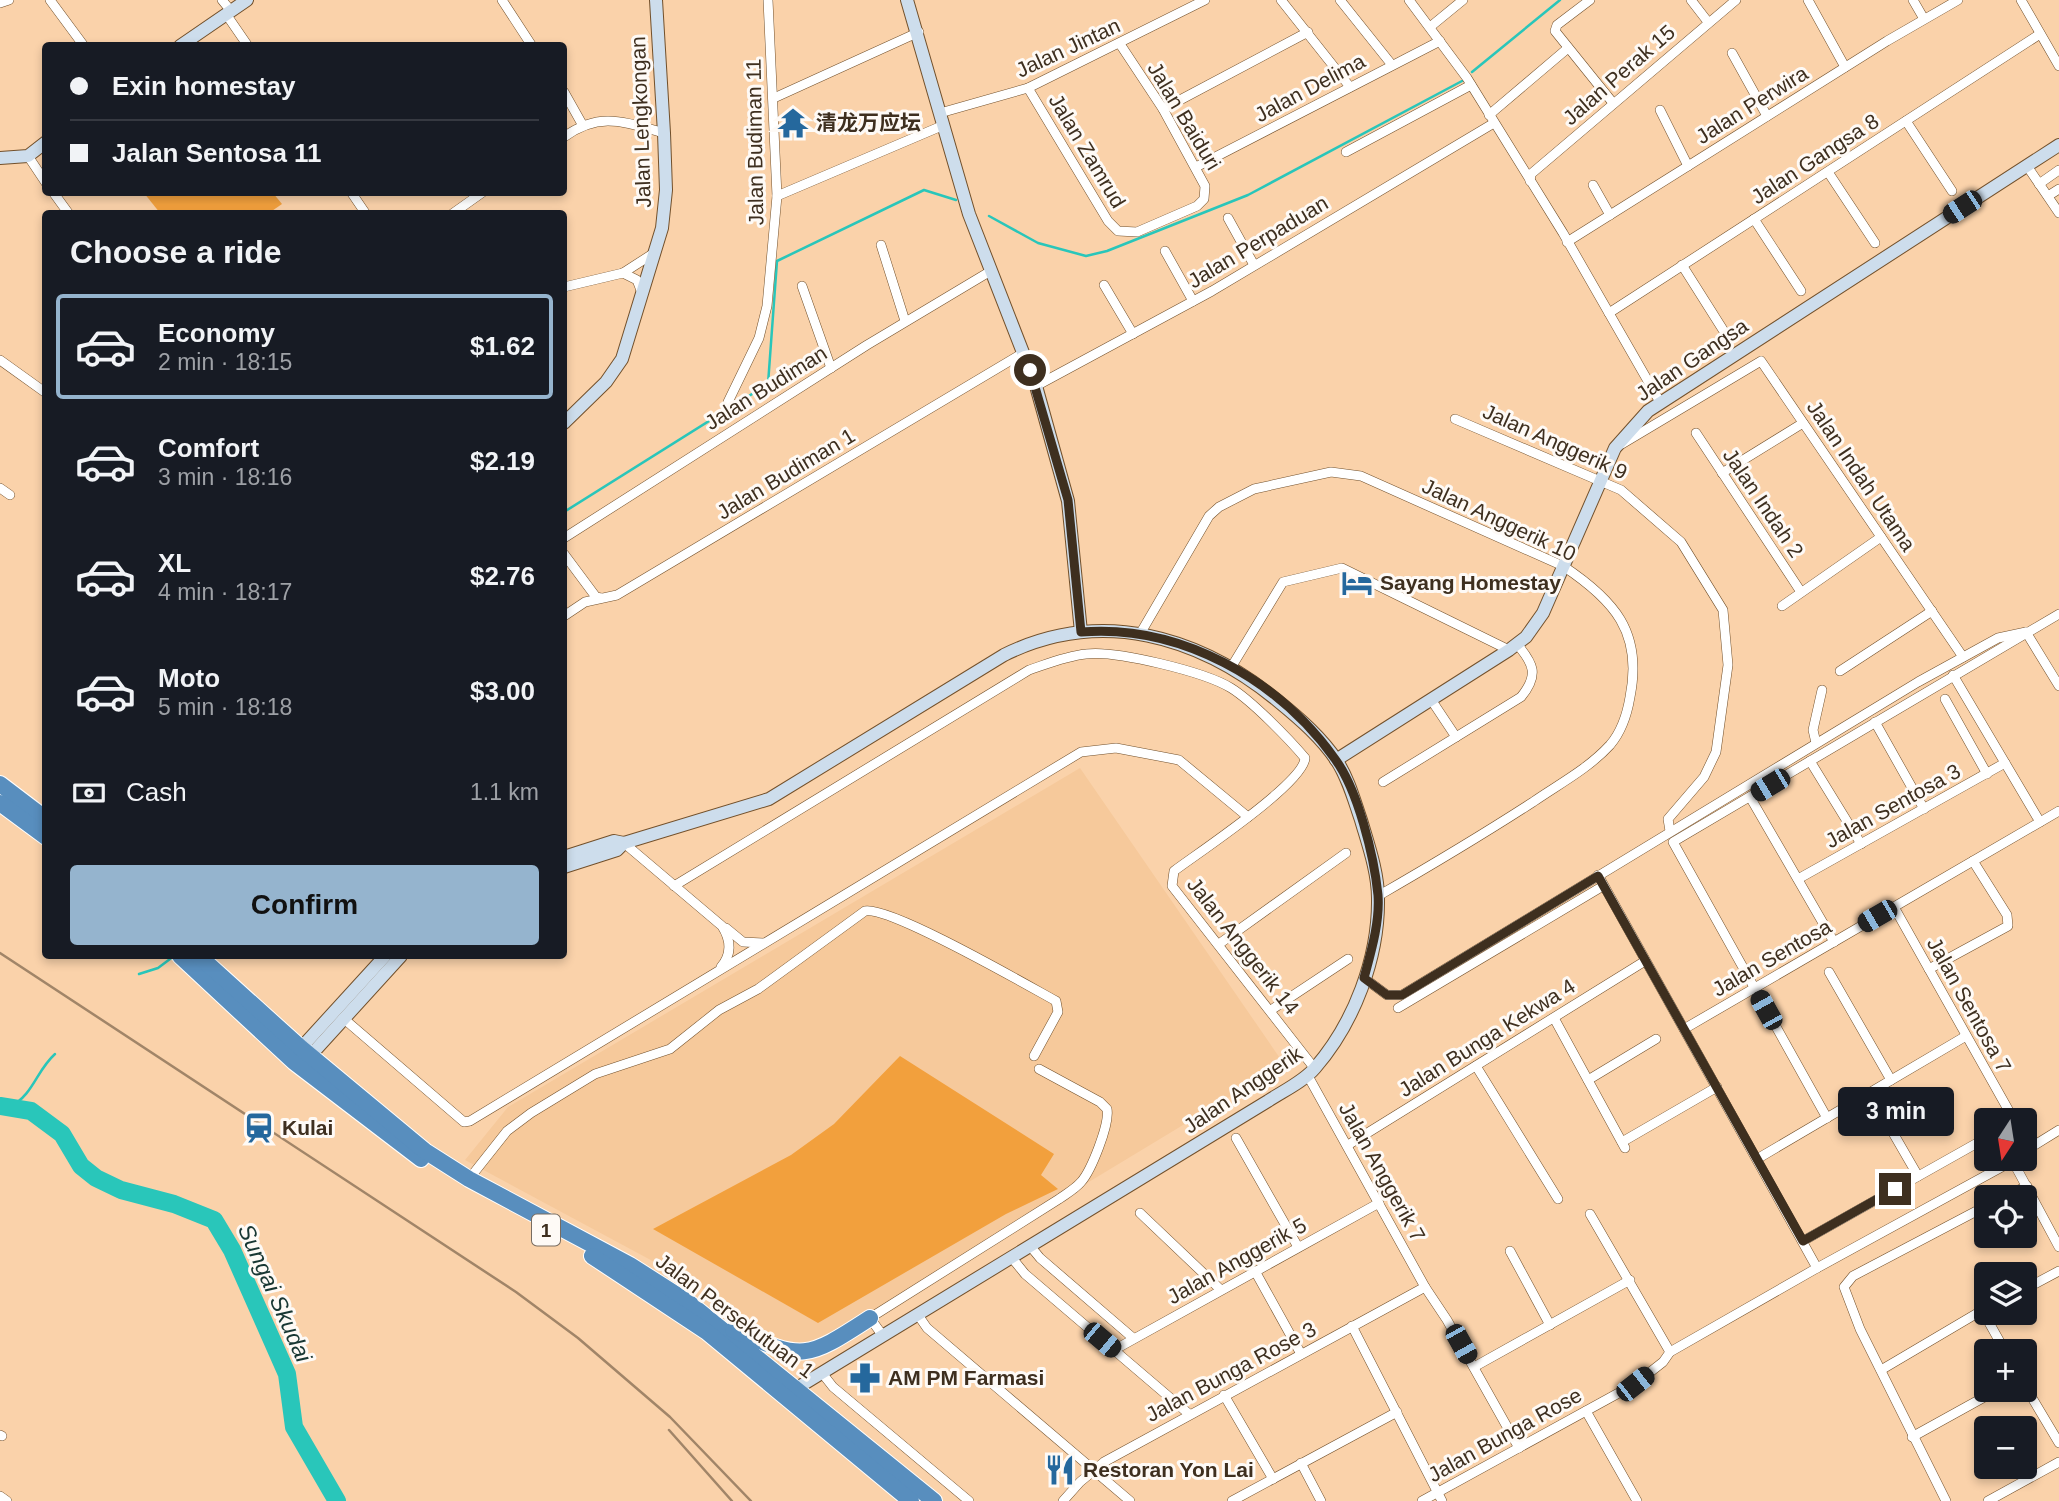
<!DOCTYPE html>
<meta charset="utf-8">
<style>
body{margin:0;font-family:Arial,"Noto Sans SC",sans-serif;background:#20242c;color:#f1f3f6;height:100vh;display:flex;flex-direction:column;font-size:26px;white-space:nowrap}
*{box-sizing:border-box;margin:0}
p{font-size:23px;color:#9ea1a6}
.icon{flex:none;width:38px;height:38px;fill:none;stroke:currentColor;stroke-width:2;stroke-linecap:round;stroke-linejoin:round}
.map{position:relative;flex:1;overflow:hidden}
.drawer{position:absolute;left:42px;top:210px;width:525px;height:749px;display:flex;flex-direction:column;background:#171b24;border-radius:7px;box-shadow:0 4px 10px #0003}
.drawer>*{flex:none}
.top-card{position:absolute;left:42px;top:42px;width:525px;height:154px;border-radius:7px;box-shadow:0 4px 10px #0003;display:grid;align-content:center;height:154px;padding:0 28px;background:#171b24}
.needle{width:46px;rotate:192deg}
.fabs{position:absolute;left:1974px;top:1108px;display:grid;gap:14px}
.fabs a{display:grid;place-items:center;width:63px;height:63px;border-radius:7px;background:#171b24;box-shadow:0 4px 10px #0003;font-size:35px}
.end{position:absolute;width:32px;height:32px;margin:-16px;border:9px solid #3e2f1f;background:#fff;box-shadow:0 0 0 4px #fff}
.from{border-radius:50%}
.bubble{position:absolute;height:49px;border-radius:7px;background:#171b24;box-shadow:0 4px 10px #0003;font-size:23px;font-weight:700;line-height:49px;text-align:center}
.car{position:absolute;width:21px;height:42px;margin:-21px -10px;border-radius:9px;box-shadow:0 0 5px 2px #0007;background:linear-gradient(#222 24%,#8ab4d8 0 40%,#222 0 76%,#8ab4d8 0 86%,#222 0)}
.top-card b{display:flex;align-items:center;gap:24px;height:66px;font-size:26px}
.top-card b+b{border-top:2px solid #363941}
.top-card i{width:18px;height:18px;background:#f1f3f6}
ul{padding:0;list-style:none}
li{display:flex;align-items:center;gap:21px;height:105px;margin:0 14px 10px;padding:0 14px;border:4px solid transparent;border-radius:7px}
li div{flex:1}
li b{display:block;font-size:26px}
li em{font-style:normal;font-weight:700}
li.current{border-color:#95b4ce}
li>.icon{width:63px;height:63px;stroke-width:1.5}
h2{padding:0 28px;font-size:32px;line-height:84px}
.pay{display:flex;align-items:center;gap:18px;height:77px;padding:0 28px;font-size:26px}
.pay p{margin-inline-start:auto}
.primary-button{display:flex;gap:14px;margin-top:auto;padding:14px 28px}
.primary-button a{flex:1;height:80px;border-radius:7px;background:#95b4ce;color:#111;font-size:28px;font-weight:700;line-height:80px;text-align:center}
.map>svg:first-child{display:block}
.built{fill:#f6c99b}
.green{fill:#f2a03d}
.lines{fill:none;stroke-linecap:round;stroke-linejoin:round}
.stream{stroke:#29c6ba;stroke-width:2.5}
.river{stroke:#29c6ba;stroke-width:18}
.street-casing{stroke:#72502b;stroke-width:10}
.secondary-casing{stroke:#72502b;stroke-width:14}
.highway-casing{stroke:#fff;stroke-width:18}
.street{stroke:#fff;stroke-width:9}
.secondary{stroke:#cdddec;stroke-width:12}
.highway{stroke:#588ebe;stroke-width:16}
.rail{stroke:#a18568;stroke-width:2.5}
.route{stroke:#3e2f1f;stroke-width:9}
.labels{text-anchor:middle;stroke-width:6;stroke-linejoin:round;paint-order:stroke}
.shield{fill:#fefaf6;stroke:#786c60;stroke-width:2}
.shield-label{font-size:19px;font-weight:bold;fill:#3e2f1f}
.street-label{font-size:21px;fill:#3e2f1f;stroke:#fefaf6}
.poi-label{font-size:21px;font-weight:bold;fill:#3e2f1f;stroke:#fefaf6;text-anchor:start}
.water-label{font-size:23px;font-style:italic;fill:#183733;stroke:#fefaf6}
</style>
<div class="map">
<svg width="2059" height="1501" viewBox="0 0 2059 1501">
<rect width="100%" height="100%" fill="#fad2aa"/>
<!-- built -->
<polygon class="built" points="1080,768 1284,1064 816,1347 776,1345 699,1286 465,1160 508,1107"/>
<!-- green -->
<g class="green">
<polygon points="144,193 273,193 282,204 269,213 160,213"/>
<polygon points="900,1056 1054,1154 1041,1175 1058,1189 1006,1214 818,1323 653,1229 791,1155 834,1124"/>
</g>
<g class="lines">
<!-- stream -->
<g class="stream">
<polyline points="1472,72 1560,0"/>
<polyline points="989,216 1038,243 1086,256 1107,251 1248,195 1462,81"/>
<polyline points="564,512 768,384 777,261 924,190 956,200"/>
<polyline points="139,974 158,968 174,956"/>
<path d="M10 1107C34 1094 36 1071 55 1054"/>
</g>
<!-- river -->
<polyline class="river" points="0,1106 31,1111 62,1134 81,1166 96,1178 121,1190 174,1204 214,1220 232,1250 287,1374 294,1427 337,1501"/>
<!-- street casing -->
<g class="street-casing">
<g id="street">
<polyline points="50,0 84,46"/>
<polyline points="222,0 231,11"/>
<polyline points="502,0 532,46"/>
<polyline points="1281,0 1350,87"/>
<polyline points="1340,0 1392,65"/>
<polyline points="1409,0 1467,78 1563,233 1660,402"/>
<polyline points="1590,0 1557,25 1555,31 1613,103"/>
<polyline points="1691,0 1708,22"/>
<polyline points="1808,0 1845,67"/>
<polyline points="1913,0 1924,19"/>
<polyline points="2021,0 2059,66"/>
<polyline points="0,3 9,0"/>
<polyline points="226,14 248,46"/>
<polyline points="1430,27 1463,0"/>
<polyline points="1732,53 1767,116"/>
<polyline points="1028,88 1108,221 1118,231 1137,232 1197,206 1204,199 1205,186 1163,109 1120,44"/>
<polyline points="564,92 582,124"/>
<polyline points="774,98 919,32"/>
<polyline points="1163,109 1308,32"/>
<polyline points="1660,110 1688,166"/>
<polyline points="940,113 1028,88 1205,0"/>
<polyline points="1489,115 1568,48"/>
<polyline points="1906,121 1952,191"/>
<path d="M564 137C600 111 624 122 664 133"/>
<polyline points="1346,152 1471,85"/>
<polyline points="28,156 46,183"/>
<polyline points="2027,166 2059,213"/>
<polyline points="1196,167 1440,41"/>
<polyline points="1828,172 1875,243"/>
<polyline points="1530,181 1531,174 1736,0"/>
<polyline points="2039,184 2059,170"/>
<polyline points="1593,185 1610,215"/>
<polyline points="53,192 69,214"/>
<polyline points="351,192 366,214"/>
<polyline points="777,196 944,125"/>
<polyline points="2048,196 2059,189"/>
<polyline points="452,214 483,192"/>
<polyline points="1228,218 1254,265"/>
<polyline points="1754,219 1801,291"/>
<polyline points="1567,242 1887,41 1958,0"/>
<polyline points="881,245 905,321"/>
<polyline points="1165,251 1193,301"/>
<polyline points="1682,265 1725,333"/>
<polyline points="623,273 654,253"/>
<polyline points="1104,285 1133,334"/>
<polyline points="802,286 831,368"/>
<polyline points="564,287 623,273 637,280 642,293"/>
<polyline points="1609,313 2040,34"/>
<polyline points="0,360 46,393"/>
<polyline points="1036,386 1212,291 1494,123"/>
<polyline points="728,402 759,338 767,306 777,196 768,0"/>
<polyline points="1455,419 1621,490 1681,542 1723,610 1728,665 1716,752 1704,777 1668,819 1670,831"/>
<polyline points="1696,433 1801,592"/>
<polyline points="1622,444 1761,361 1963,657"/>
<polyline points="1722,473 1803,423"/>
<polyline points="0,488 10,495"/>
<polyline points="564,538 867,345 989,272"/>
<polyline points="564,554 596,597 601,598"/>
<polyline points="1782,606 1881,537"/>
<polyline points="564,616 585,602 617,595 1023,353"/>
<polyline points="2026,632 2059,686"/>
<path d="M1140 634 1209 516 1219 507 1254 489 1331 472 1361 476 1563 566C1614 600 1643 632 1630 697 1627 715 1622 731 1610 745 1588 769 1559 784 1533 802 1482 835 1430 866 1378 896"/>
<polyline points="1232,666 1283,582 1342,568 1509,650"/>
<polyline points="1840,671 1932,611"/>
<polyline points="1953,675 2040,822"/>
<polyline points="1945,699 1987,774"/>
<polyline points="1432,701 1456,737"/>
<polyline points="1875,722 1924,809"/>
<polyline points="1816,743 1813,730 1822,690"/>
<polyline points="1810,761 1861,844"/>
<path d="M1383 782 1521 697C1539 675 1534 664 1517 644"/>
<polyline points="1750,797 1834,942"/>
<path d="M624 843 722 926C731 940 732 954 721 967"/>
<polyline points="1598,875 1817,1268"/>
<polyline points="1798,879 2005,763"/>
<path d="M674 886 1029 670C1047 664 1066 656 1086 654 1116 650 1205 672 1231 688 1252 701 1289 739 1305 758 1304 783 1198 853 1174 871L1172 886 1315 1069"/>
<polyline points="1894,907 2014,1120"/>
<polyline points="726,928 743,942 763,943"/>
<polyline points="1219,944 1346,853"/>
<polyline points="1929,969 2008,926 2007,915 1973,861"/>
<polyline points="1829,972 1891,1080"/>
<polyline points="1364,978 1387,995 1402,995 1918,682 1998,638 2026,632"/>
<polyline points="1398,1008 1603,886"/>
<polyline points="1271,1010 1348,959"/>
<polyline points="343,1018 464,1122 470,1121 1081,752 1116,748 1179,760 1248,817"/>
<polyline points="1554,1018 1625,1148"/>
<polyline points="1684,1029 2059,811"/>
<polyline points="1476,1066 1558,1199"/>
<polyline points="1308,1076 1425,1287 1447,1320 1519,1448"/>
<polyline points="1588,1080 1656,1039"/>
<polyline points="1870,1093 1918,1176"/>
<polyline points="1827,1118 1673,842 2059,614"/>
<polyline points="1236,1138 1298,1247"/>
<polyline points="1622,1142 1717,1087"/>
<polyline points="1348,1145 1645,961"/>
<polyline points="2025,1151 2059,1130"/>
<polyline points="1757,1159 1966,1036"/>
<polyline points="2016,1161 2017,1169 2059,1247"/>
<path d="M469 1179 507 1131 531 1113 595 1074 670 1049 719 1010 758 989 865 911C890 906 1025 984 1056 1001L1058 1012 1034 1056"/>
<polyline points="2004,1197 2027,1186"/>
<polyline points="1140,1213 1221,1290"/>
<polyline points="1590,1214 1670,1352"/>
<polyline points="1803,1241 1986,1138"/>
<polyline points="1031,1247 1040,1258 1133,1338"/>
<polyline points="1510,1251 1550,1325"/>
<polyline points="1012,1258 1025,1274 1189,1414"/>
<polyline points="1255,1271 1301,1354"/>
<polyline points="2025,1289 2059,1271"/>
<polyline points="1982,1310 2005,1351"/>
<polyline points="918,1315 927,1328 1130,1501"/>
<polyline points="1352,1326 1442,1501"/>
<path d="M883 1336 870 1318 1059 1199C1066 1194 1075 1189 1081 1182 1091 1171 1110 1124 1107 1109L1100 1102 1039 1069"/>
<polyline points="1114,1350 1379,1203"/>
<polyline points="1474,1367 1630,1280"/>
<polyline points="1881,1370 1986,1308"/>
<polyline points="822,1373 833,1387 969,1501"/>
<polyline points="2025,1386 2059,1443"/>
<polyline points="1224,1395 1273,1479"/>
<polyline points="1586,1411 1637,1501"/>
<polyline points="0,1435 2,1436"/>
<polyline points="1912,1437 1997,1390"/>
<polyline points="1301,1463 1321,1501"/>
<polyline points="0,1496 7,1501"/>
<polyline points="1063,1501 1080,1482 1104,1462 1425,1287"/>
<polyline points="1232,1501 1397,1412"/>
<polyline points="1422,1501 1635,1384 1663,1362 1670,1352 1817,1268 2018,1158"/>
<polyline points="1946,1501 1860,1329 1844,1287 1853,1276 1986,1206"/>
<polyline points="1988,1501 2059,1462"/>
</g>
</g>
<!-- secondary casing -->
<g class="secondary-casing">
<g id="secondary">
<polyline points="907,0 969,214 1036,386 1068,501 1081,632"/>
<polyline points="180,46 247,0"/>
<polyline points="0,158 28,156 46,142"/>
<polyline points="564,423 606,382 622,359 662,228 666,190 664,133 656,0"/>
<polyline points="1336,760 1509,650 1526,637 1543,613 1615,448 1648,411 2059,145"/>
<polyline points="564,857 614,841 624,843"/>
<path d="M564 867 617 850 624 843 769 799 1004 655C1101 607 1199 636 1278 701 1300 719 1322 738 1337 761 1349 780 1354 800 1361 820 1368 844 1378 872 1378 898 1379 958 1354 1023 1315 1068 1303 1082 1283 1091 1268 1101L797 1388"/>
<polyline points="301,1048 385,956"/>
<polyline points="310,1056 401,956"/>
</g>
</g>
<!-- highway casing -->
<g class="highway-casing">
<g id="highway">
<polyline points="0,784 46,819"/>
<polyline points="0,803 46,837"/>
<polyline points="180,956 294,1062 421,1159"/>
<polyline points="199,956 301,1048 425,1151 469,1179 630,1265 688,1302 934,1501"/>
<polyline points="592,1256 707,1332 911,1501"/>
<path d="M733 1330C804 1360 804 1361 870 1318"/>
</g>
</g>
<!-- street -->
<use href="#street" class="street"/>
<!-- secondary -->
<use href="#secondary" class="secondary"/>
<!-- highway -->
<use href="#highway" class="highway"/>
<!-- rail -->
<g class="rail">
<polyline points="0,953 516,1292 578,1338 670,1417 751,1501"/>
<polyline points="669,1430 732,1501"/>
</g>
</g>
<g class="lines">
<!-- route -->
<path class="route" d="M1030 370 1068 500 1081 632C1180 624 1278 679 1335 759 1358 790 1374 856 1378 895 1380 922 1371 952 1364 978L1387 995H1402L1598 876 1803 1241 1895 1189"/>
</g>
<!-- icons -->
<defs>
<g id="temple-bare" transform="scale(2.415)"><path d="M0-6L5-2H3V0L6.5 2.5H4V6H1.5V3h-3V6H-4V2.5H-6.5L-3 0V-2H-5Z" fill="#25689d" stroke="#fefaf6" stroke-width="2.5" paint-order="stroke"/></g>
<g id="hotel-bare" transform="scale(2.415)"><path d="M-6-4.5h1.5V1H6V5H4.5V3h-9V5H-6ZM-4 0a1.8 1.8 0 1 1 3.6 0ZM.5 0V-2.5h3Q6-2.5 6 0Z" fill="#25689d" stroke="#fefaf6" stroke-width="2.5" paint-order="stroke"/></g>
<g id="station-bare" transform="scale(2.415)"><path d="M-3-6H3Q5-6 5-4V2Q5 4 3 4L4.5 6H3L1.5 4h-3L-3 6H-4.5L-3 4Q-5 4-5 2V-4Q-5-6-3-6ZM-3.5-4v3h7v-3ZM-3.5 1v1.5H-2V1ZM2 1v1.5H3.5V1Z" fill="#25689d" stroke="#fefaf6" stroke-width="2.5" paint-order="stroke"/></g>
<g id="pharmacy-bare" transform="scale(2.415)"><path d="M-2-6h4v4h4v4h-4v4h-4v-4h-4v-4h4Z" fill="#25689d" stroke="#fefaf6" stroke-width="2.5" paint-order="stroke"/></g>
<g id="restaurant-bare" transform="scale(2.415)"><path d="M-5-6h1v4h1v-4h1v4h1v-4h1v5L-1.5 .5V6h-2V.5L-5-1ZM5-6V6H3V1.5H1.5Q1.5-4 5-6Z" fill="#25689d" stroke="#fefaf6" stroke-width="2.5" paint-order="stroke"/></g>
</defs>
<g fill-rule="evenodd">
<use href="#temple-bare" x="793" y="123"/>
<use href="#hotel-bare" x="1357" y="583"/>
<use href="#station-bare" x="259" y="1128"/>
<use href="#pharmacy-bare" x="865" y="1378"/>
<use href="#restaurant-bare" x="1060" y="1470"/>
</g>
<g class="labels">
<!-- shield labels -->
<rect class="shield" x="532" y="1214.5" width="28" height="31" rx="5"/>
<g class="shield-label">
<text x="546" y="1237">1</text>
</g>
<!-- street labels -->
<g class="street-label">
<text transform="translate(1068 48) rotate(-25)" y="7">Jalan Jintan</text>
<text transform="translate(1619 75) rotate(-41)" y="7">Jalan Perak 15</text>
<text transform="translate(1310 88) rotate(-28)" y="7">Jalan Delima</text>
<text transform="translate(1752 105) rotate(-32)" y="7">Jalan Perwira</text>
<text transform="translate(1184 116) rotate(59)" y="7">Jalan Baiduri</text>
<text transform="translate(641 122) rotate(-92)" y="7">Jalan Lengkongan</text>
<text transform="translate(755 142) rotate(-91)" y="7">Jalan Budiman 11</text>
<text transform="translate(1087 151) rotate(59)" y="7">Jalan Zamrud</text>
<text transform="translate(1815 159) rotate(-33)" y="7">Jalan Gangsa 8</text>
<text transform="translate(1258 242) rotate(-31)" y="7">Jalan Perpaduan</text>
<text transform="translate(1692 360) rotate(-34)" y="7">Jalan Gangsa</text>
<text transform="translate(766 388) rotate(-32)" y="7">Jalan Budiman</text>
<text transform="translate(1555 442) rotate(24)" y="7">Jalan Anggerik 9</text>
<text transform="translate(786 474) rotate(-31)" y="7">Jalan Budiman 1</text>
<text transform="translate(1861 476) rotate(56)" y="7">Jalan Indah Utama</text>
<text transform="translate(1763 503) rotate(56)" y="7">Jalan Indah 2</text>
<text transform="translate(1499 520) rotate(25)" y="7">Jalan Anggerik 10</text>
<text transform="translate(1893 806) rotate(-29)" y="7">Jalan Sentosa 3</text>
<text transform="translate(1243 946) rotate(52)" y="7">Jalan Anggerik 14</text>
<text transform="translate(1772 958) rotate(-30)" y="7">Jalan Sentosa</text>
<text transform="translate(1969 1005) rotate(61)" y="7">Jalan Sentosa 7</text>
<text transform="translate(1487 1038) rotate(-32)" y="7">Jalan Bunga Kekwa 4</text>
<text transform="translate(1243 1090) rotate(-34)" y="7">Jalan Anggerik</text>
<text transform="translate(1382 1172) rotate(61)" y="7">Jalan Anggerik 7</text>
<text transform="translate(1237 1261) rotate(-29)" y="7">Jalan Anggerik 5</text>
<text transform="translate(735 1316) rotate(37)" y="7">Jalan Persekutuan 1</text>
<text transform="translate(1231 1372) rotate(-28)" y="7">Jalan Bunga Rose 3</text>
<text transform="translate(1505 1435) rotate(-29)" y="7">Jalan Bunga Rose</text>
</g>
<!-- poi labels -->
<g class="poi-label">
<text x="816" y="130">清龙万应坛</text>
<text x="1380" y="590">Sayang Homestay</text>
<text x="282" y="1135">Kulai</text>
<text x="888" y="1385">AM PM Farmasi</text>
<text x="1083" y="1477">Restoran Yon Lai</text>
</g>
<!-- water labels -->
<g class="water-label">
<text transform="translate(275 1293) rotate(66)" y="8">Sungai Skudai</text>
</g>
</g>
</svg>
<div class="fabs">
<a><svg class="needle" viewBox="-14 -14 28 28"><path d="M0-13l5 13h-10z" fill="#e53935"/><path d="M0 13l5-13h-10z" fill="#9ea1a6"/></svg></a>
<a><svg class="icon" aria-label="locate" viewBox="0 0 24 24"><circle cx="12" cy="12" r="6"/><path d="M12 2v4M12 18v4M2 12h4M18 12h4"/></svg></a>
<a><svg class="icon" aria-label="layers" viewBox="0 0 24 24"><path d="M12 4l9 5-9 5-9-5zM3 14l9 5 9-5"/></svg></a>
<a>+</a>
<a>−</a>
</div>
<i class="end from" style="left:1030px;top:370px"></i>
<i class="end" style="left:1895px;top:1189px"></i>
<div class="bubble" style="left:1838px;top:1087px;width:116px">3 min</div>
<i class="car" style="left:1962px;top:207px;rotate:237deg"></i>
<i class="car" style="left:1770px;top:785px;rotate:239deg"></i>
<i class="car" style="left:1877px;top:916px;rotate:240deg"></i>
<i class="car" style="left:1766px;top:1010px;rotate:331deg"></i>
<i class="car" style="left:1102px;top:1340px;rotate:130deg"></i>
<i class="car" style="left:1461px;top:1344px;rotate:151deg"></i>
<i class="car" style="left:1635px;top:1384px;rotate:52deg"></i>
<div class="top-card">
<b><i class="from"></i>Exin homestay</b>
<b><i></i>Jalan Sentosa 11</b>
</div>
<section class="drawer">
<h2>Choose a ride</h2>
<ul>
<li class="current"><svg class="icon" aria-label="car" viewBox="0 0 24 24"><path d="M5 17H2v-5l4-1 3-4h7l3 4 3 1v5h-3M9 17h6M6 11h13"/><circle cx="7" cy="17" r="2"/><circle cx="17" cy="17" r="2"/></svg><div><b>Economy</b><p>2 min · 18:15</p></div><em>$1.62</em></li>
<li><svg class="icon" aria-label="car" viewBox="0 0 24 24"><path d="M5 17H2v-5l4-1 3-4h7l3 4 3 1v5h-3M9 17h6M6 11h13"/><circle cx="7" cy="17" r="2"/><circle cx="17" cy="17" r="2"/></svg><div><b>Comfort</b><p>3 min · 18:16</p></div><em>$2.19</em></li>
<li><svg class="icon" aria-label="car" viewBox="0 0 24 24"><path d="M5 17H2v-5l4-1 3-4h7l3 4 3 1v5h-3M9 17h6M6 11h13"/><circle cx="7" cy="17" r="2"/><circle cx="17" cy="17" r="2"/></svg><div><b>XL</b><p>4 min · 18:17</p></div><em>$2.76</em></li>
<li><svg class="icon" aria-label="car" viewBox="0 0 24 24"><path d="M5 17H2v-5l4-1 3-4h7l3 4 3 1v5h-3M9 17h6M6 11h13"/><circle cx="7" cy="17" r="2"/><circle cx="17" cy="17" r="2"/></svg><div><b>Moto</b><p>5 min · 18:18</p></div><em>$3.00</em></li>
</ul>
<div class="pay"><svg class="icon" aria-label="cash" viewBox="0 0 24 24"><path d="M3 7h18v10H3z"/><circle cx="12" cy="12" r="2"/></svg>Cash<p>1.1 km</p></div>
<div class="primary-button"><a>Confirm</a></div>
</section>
</div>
